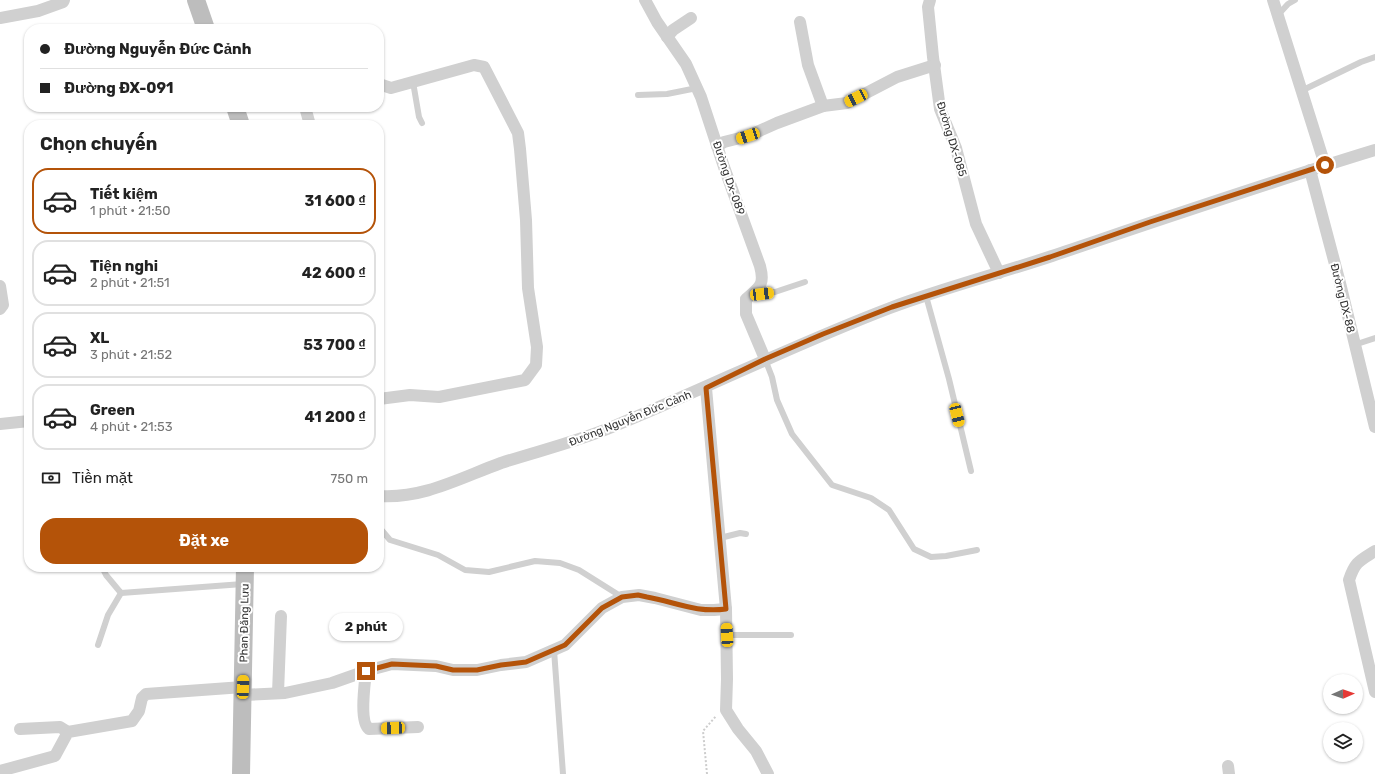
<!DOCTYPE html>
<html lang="vi">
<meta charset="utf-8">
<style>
body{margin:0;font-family:Rubik,sans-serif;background:#f6f6f6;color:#222;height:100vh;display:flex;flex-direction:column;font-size:15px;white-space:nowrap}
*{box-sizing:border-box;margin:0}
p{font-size:13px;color:#767676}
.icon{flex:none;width:22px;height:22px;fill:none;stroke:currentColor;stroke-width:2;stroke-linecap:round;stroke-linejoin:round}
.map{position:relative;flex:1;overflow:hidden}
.sheet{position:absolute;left:24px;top:120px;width:360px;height:452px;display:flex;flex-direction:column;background:#fff;border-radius:16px;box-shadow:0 1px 3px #0004}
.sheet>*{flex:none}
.guide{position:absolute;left:24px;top:24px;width:360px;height:88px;border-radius:16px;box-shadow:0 1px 3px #0004;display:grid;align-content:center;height:88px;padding:0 16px;background:#fff}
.needle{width:26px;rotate:88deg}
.fabs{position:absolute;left:1323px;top:674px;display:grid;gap:8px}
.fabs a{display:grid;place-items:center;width:40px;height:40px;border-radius:50%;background:#fff;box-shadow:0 1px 3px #0004;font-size:20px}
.end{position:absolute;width:18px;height:18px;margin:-9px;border:5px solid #b45309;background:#fff;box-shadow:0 0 0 2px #fff}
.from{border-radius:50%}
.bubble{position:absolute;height:28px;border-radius:14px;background:#fff;box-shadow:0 1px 3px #0004;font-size:13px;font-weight:700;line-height:28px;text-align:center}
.car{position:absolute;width:12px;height:24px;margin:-12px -6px;border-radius:5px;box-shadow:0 0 3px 1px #0007;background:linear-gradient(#f5c518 24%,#345 0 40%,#f5c518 0 76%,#345 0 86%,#f5c518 0)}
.guide b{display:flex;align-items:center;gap:14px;height:38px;font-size:15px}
.guide b+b{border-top:1px solid #e0e0e0}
.guide i{width:10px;height:10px;background:#222}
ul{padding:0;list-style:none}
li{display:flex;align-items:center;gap:12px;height:66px;margin:0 8px 6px;padding:0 8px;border:2px solid #e0e0e0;border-radius:16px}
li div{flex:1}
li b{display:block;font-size:15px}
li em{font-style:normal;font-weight:700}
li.current{border-color:#b45309}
li>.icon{width:36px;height:36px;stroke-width:1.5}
h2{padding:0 16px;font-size:18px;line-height:48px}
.pay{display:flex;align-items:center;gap:10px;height:44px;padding:0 16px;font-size:15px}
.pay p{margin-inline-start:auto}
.primary-button{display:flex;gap:8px;margin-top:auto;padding:8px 16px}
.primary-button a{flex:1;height:46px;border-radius:16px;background:#b45309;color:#fff;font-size:16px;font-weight:700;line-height:46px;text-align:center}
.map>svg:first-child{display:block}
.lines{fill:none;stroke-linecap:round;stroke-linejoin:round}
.path{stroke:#cdcdcd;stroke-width:2;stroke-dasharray:2 2;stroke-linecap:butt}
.lane{stroke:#d0d0d0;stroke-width:6}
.street{stroke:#d0d0d0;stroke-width:12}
.secondary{stroke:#bdbdbd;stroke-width:18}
.route{stroke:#b45309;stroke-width:5}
.labels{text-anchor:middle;stroke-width:4;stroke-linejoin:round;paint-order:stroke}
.street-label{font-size:11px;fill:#333;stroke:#fff}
</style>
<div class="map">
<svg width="1375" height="774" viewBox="0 0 1375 774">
<rect width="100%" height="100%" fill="#fff"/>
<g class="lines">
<!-- path -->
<polyline class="path" points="707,774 703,731 716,716"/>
<!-- lane -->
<g class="lane">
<polyline points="1277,16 1288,4 1295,0"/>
<polyline points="413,82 419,117 422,123"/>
<polyline points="1301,91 1361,62 1375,57"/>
<polyline points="638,95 667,94 697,88"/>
<polyline points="754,294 775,292 805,282"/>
<polyline points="926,296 949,379 971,471"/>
<polyline points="1354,345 1375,338"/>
<polyline points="765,359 772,377 777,400 792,434 832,485 871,498 889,510 914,549 931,557 946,556 977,550"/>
<polyline points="379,527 390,540 438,555 465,570 489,572 535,561 560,563 579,570 622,597"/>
<polyline points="720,538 740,533 746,534"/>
<polyline points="102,567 106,575 121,593 243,584"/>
<polyline points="727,635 791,635"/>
<polyline points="98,645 108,615 121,593"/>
<polyline points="554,650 563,774"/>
</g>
<!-- street -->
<g class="street">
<path d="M645 0 657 22 686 64 701 97 724 167 760 266C765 285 760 287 746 299V314L765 359"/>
<polyline points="930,0 928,7 933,57 940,109 956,148 976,224 999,273"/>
<polyline points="1273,0 1325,165"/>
<polyline points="0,18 38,11 63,2 64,0"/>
<polyline points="800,22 808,65 823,106"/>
<polyline points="667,37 673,30 691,18"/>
<polyline points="379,84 391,88 474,65 484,67 518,133 520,149 526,220 528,288 537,347 536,365 525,380 439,397 410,395 379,399"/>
<polyline points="305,107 310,125"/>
<polyline points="717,146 724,142 748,136 777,123 823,106 847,103 897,77 935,65"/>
<polyline points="1310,170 1340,283 1375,427"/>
<polyline points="0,286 3,305 0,309"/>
<polyline points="706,388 726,609 727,679 726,710 738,729 756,751 768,774"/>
<polyline points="0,424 29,421"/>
<path d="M379 496C423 499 460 478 501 463 538 451 576 442 612 427 705 389 795 344 890 308 943 288 998 274 1052 256 1159 220 1267 183 1375 150"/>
<path d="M1375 551C1359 561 1355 562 1349 580L1375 692"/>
<path d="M366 671C365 682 359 722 369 729L418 727"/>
<polyline points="278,693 281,616"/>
<polyline points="243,695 285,693 332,683 366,671 392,664 436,666 453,670 477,670 501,665 526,662 565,645 602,608 622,597 639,595 655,598 701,610 714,610 726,609"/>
<polyline points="20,729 60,727 68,732"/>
<polyline points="1228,766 1229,774"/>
<polyline points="0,771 55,756 68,732 132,721 139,711 142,698 146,694 243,687"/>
</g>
<!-- secondary -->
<g class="secondary">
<polyline points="196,0 206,29"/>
<polyline points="235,107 241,125"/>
<polyline points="241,774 245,567"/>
</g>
</g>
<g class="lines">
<!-- route -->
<path class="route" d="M366 671 392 664 436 666 453 670H477L501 665 526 662 565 645 602 608 622 597 638 595 647 597C675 602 696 613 726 609L706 388 765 359 823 334 892 307 1050 257 1150 222 1325 165"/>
</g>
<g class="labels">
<!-- street labels -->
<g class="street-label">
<text transform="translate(952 139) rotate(73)" y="4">Đường DX-085</text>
<text transform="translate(729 178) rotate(71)" y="4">Đường Dx-089</text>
<text transform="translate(1343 298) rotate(76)" y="4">Đường DX-88</text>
<text transform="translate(630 418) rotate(-22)" y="4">Đường Nguyễn Đức Cảnh</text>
<text transform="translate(244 623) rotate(-89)" y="4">Phan Đăng Lưu</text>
</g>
</g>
</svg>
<div class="fabs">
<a><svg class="needle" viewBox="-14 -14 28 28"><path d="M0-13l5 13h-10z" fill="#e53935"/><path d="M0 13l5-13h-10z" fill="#767676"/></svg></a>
<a><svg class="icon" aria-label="layers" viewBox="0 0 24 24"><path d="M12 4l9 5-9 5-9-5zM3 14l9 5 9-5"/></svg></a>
</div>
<i class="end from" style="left:1325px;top:165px"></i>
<i class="end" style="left:366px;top:671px"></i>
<div class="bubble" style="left:329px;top:613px;width:74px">2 phút</div>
<i class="car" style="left:856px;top:98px;rotate:244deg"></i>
<i class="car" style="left:748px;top:136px;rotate:252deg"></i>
<i class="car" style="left:762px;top:294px;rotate:83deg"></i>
<i class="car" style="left:957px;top:415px;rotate:166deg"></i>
<i class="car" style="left:727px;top:635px;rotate:357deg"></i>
<i class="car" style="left:243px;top:687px;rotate:2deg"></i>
<i class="car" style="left:393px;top:728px;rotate:268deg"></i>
<div class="guide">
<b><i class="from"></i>Đường Nguyễn Đức Cảnh</b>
<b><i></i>Đường ĐX-091</b>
</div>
<section class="sheet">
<h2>Chọn chuyến</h2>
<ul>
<li class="current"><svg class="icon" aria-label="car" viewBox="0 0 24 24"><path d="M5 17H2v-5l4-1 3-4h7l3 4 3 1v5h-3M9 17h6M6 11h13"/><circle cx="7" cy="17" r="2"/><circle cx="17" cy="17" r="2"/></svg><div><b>Tiết kiệm</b><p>1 phút · 21:50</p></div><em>31 600 ₫</em></li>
<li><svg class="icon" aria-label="car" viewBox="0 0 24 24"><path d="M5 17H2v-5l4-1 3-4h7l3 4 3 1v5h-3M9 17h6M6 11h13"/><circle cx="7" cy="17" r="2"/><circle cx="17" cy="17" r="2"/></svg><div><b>Tiện nghi</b><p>2 phút · 21:51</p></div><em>42 600 ₫</em></li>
<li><svg class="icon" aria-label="car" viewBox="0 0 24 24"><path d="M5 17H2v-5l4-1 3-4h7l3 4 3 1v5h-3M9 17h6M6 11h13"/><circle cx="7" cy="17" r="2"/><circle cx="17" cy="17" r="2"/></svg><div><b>XL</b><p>3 phút · 21:52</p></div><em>53 700 ₫</em></li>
<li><svg class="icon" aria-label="car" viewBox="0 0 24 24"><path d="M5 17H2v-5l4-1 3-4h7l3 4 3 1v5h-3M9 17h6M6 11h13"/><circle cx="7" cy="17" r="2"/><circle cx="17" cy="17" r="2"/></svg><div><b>Green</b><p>4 phút · 21:53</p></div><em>41 200 ₫</em></li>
</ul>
<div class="pay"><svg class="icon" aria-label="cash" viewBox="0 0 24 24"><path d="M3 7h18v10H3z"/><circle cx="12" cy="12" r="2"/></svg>Tiền mặt<p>750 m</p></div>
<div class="primary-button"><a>Đặt xe</a></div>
</section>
</div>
